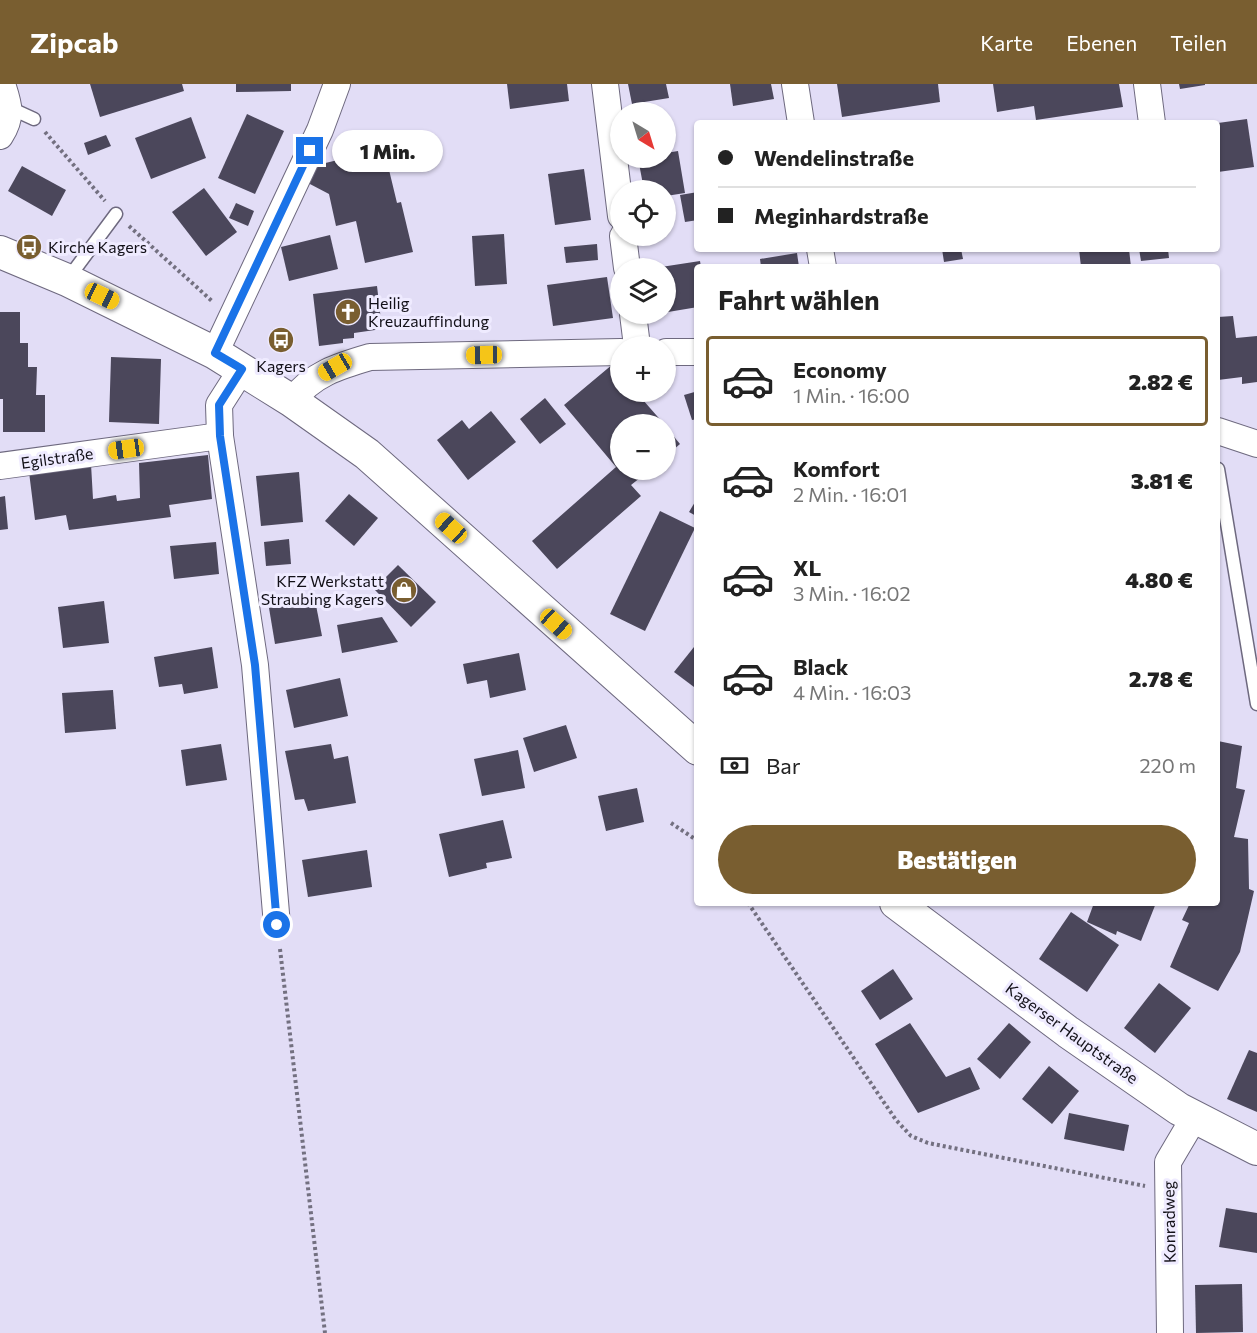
<!DOCTYPE html>
<html lang="de">
<meta charset="utf-8">
<style>
body{margin:0;font-family:Commissioner,sans-serif;background:#f2f2f2;color:#222;height:100vh;display:flex;flex-direction:column;font-size:22px;white-space:nowrap}
*{box-sizing:border-box;margin:0}
p{font-size:20px;color:#767676}
.icon{flex:none;width:33px;height:33px;fill:none;stroke:currentColor;stroke-width:2;stroke-linecap:round;stroke-linejoin:round}
.map{position:relative;flex:1;overflow:hidden}
.side{position:absolute;left:694px;top:180px;width:526px;height:642px;display:flex;flex-direction:column;background:#fff;border-radius:6px;box-shadow:0 2px 4px #0004}
.side>*{flex:none}
.hud{position:absolute;left:694px;top:36px;width:526px;height:132px;border-radius:6px;box-shadow:0 2px 4px #0004;display:grid;align-content:center;height:132px;padding:0 24px;background:#fff}
.needle{width:39px;rotate:142deg}
.buttons{position:absolute;left:610px;top:18px;display:grid;gap:12px}
.buttons a{display:grid;place-items:center;width:66px;height:66px;border-radius:50%;background:#fff;box-shadow:0 2px 4px #0004;font-size:30px}
.end{position:absolute;width:27px;height:27px;margin:-14px;border:8px solid #1a73e8;background:#fff;box-shadow:0 0 0 3px #fff}
.from{border-radius:50%}
.bubble{position:absolute;height:42px;border-radius:21px;background:#fff;box-shadow:0 2px 4px #0004;font-size:20px;font-weight:800;line-height:42px;text-align:center}
.car{position:absolute;width:18px;height:36px;margin:-18px -9px;border-radius:8px;box-shadow:0 0 4px 2px #0007;background:linear-gradient(#f5c518 24%,#345 0 40%,#f5c518 0 76%,#345 0 86%,#f5c518 0)}
.hud b{display:flex;align-items:center;gap:21px;height:57px;font-size:22px}
.hud b+b{border-top:2px solid #e0e0e0}
.hud i{width:15px;height:15px;background:#222}
ul{padding:0;list-style:none}
li{display:flex;align-items:center;gap:18px;height:90px;margin:0 12px 9px;padding:0 12px;border:3px solid transparent;border-radius:6px}
li div{flex:1}
li b{display:block;font-size:22px}
li em{font-style:normal;font-weight:800}
li.selected{border-color:#795e30}
li>.icon{width:54px;height:54px;stroke-width:1.5}
h2{padding:0 24px;font-size:27px;line-height:72px}
.pay{display:flex;align-items:center;gap:15px;height:66px;padding:0 24px;font-size:22px}
.pay p{margin-inline-start:auto}
.action{display:flex;gap:12px;margin-top:auto;padding:12px 24px}
.action a{flex:1;height:69px;border-radius:36px;background:#795e30;color:#fff;font-size:24px;font-weight:800;line-height:69px;text-align:center}
header{display:flex;align-items:center;gap:36px;box-sizing:border-box;height:84px;padding:0 30px;background:#795e30;color:#fff}
header strong{font-size:28px}
nav{display:flex;gap:33px;margin-inline-start:auto;font-size:21px}
.map>svg:first-child{display:block}
.building{fill:#4b475b}
.lines{fill:none;stroke-linecap:round;stroke-linejoin:round}
.service-casing{stroke:#6e697f;stroke-width:15}
.minor-casing{stroke:#6e697f;stroke-width:28}
.tertiary-casing{stroke:#6e697f;stroke-width:34}
.path{stroke:#737080;stroke-width:4;stroke-dasharray:3 3;stroke-linecap:butt}
.service{stroke:#fff;stroke-width:12}
.minor{stroke:#fff;stroke-width:26}
.tertiary{stroke:#fff;stroke-width:32}
.route{stroke:#1a73e8;stroke-width:8}
.labels{text-anchor:middle;stroke-width:6;stroke-linejoin:round;paint-order:stroke}
.poi-label{font-size:16px;fill:#121018;stroke:#efebff;text-anchor:start}
.street-label{font-size:16px;fill:#121018;stroke:#efebff}
</style>
<header>
<strong>Zipcab</strong>
<nav><a>Karte</a><a>Ebenen</a><a>Teilen</a></nav>
</header>
<div class="map">
<svg width="1257" height="1249" viewBox="0 0 1257 1249">
<rect width="100%" height="100%" fill="#e2ddf6"/>
<!-- building -->
<g class="building">
<polygon points="90,0 182,0 184,7 100,33"/>
<polygon points="236,0 291,0 291,7 236,8"/>
<polygon points="507,0 567,0 569,17 510,25"/>
<polygon points="628,0 666,0 669,14 632,20"/>
<polygon points="730,0 771,0 774,15 733,22"/>
<polygon points="837,0 938,0 940,18 842,33"/>
<polygon points="993,0 1119,0 1123,23 1036,36 1034,22 997,28"/>
<polygon points="1179,0 1205,0 1205,1 1180,5"/>
<polygon points="247,30 284,47 255,110 218,94"/>
<polygon points="191,33 206,74 151,95 135,54"/>
<polygon points="1247,35 1254,83 1218,88 1218,39"/>
<polygon points="106,51 111,62 88,71 84,59"/>
<polygon points="384,65 397,119 401,118 413,168 365,179 356,137 336,142 329,110 308,99 317,81"/>
<polygon points="678,67 685,109 666,112 666,106 644,106 638,74 666,74 666,69"/>
<polygon points="22,82 66,106 52,132 8,107"/>
<polygon points="584,85 591,136 555,141 548,90"/>
<polygon points="204,104 237,148 206,172 172,128"/>
<polygon points="698,108 698,136 685,138 680,111"/>
<polygon points="236,119 254,127 248,142 229,134"/>
<polygon points="504,150 507,200 475,202 472,152"/>
<polygon points="330,151 338,185 289,197 281,163"/>
<polygon points="597,160 598,176 566,179 564,163"/>
<polygon points="942,165 961,165 963,175 944,178"/>
<polygon points="1079,165 1129,165 1131,183 1081,183"/>
<polygon points="1139,165 1168,165 1169,174 1141,177"/>
<polygon points="797,169 799,183 761,183 760,175"/>
<polygon points="700,177 701,183 698,183 698,223 668,228 666,184 661,183"/>
<polygon points="607,193 613,234 553,242 547,201"/>
<polygon points="377,202 382,245 354,249 354,254 343,255 343,259 319,262 313,210"/>
<polygon points="0,228 20,228 20,259 28,259 28,283 37,283 36,311 45,311 45,348 3,348 3,315 0,315"/>
<polygon points="1233,232 1236,254 1257,252 1257,298 1242,300 1242,293 1218,296 1218,233"/>
<polygon points="111,273 161,275 159,340 109,338"/>
<polygon points="613,280 621,289 621,308 636,308 664,340 621,340 621,386 650,386 631,401 641,412 557,485 532,457 616,383 564,321"/>
<polygon points="698,307 698,335 692,336 684,311"/>
<polygon points="545,314 566,340 540,360 520,335"/>
<polygon points="491,327 516,358 468,396 437,356 462,336 469,345"/>
<polygon points="666,343 680,360 666,372"/>
<polygon points="208,371 212,415 169,421 171,433 69,446 66,431 35,436 29,388 91,380 93,415 116,411 117,417 140,414 139,379"/>
<polygon points="299,388 303,438 261,442 256,392"/>
<polygon points="349,410 378,434 354,462 325,437"/>
<polygon points="5,412 8,445 0,446 0,413"/>
<polygon points="698,413 698,433 689,428"/>
<polygon points="660,427 695,444 645,547 610,530"/>
<polygon points="289,455 291,480 266,482 264,458"/>
<polygon points="216,458 219,490 174,495 170,462"/>
<polygon points="398,481 436,518 411,543 374,505"/>
<polygon points="315,516 322,552 275,560 269,524"/>
<polygon points="104,517 109,559 63,564 58,523"/>
<polygon points="382,533 398,558 342,569 337,541"/>
<polygon points="698,558 698,606 674,588"/>
<polygon points="212,563 218,604 184,610 182,600 159,603 154,573"/>
<polygon points="519,569 526,606 490,614 487,596 467,600 463,580"/>
<polygon points="340,594 348,632 294,644 286,606"/>
<polygon points="113,606 116,645 65,649 62,609"/>
<polygon points="566,641 577,674 534,688 523,654"/>
<polygon points="1218,657 1242,662 1236,704 1245,706 1234,753 1248,755 1249,805 1254,807 1240,868 1218,907 1170,883 1189,839 1182,836 1190,819 1218,819"/>
<polygon points="221,660 227,696 186,702 181,666"/>
<polygon points="331,660 334,675 348,672 356,719 308,727 304,715 295,716 285,667"/>
<polygon points="518,666 525,704 482,712 474,675"/>
<polygon points="637,704 644,738 606,747 598,712"/>
<polygon points="503,736 512,774 486,779 487,784 449,793 439,750"/>
<polygon points="367,766 372,803 308,813 302,776"/>
<polygon points="1094,819 1156,819 1141,857 1117,847 1116,851 1087,838"/>
<polygon points="1071,828 1119,861 1087,908 1039,875"/>
<polygon points="893,885 913,915 880,936 861,907"/>
<polygon points="1159,899 1191,924 1155,969 1124,944"/>
<polygon points="910,939 946,993 970,983 980,1005 918,1029 875,960"/>
<polygon points="1009,939 1031,958 1000,995 977,975"/>
<polygon points="1249,966 1257,969 1257,1028 1227,1015"/>
<polygon points="1049,982 1079,1007 1052,1040 1022,1015"/>
<polygon points="1069,1029 1129,1041 1124,1067 1064,1055"/>
<polygon points="1226,1124 1257,1129 1257,1169 1219,1163"/>
<polygon points="1242,1200 1243,1248 1196,1249 1195,1201"/>
</g>
<g class="lines">
<!-- service casing -->
<g class="service-casing">
<g id="service">
<polyline points="10,24 34,35"/>
<polyline points="67,196 116,130"/>
<polyline points="1218,385 1257,620"/>
</g>
</g>
<!-- minor casing -->
<g class="minor-casing">
<g id="minor">
<polyline points="605,0 621,132"/>
<polyline points="795,0 801,39"/>
<polyline points="1147,0 1152,39"/>
<path d="M0 52C13 32 9 21 2 0"/>
<polyline points="623,152 627,184"/>
<polyline points="820,165 823,183"/>
<polyline points="633,230 637,262"/>
<polyline points="666,268 698,268"/>
<polyline points="215,269 320,46 337,0"/>
<polyline points="242,285 219,321 220,352 255,581 277,841"/>
<path d="M292 317C312 290 339 282 370 273L621 268"/>
<polyline points="1218,347 1257,360"/>
<polyline points="0,382 220,352"/>
<polyline points="1170,1249 1168,1078 1194,1034"/>
</g>
</g>
<!-- tertiary casing -->
<g class="tertiary-casing">
<g id="tertiary">
<polyline points="0,168 67,196 215,269 292,317 367,370 698,665"/>
<polyline points="896,819 1068,948 1179,1025 1257,1065"/>
</g>
</g>
<!-- path -->
<g class="path">
<polyline points="45,48 105,117"/>
<polyline points="129,142 212,217"/>
<polyline points="671,739 698,757"/>
<polyline points="748,819 896,1036 911,1052 928,1059 1145,1102"/>
<polyline points="280,865 325,1249"/>
</g>
<!-- service -->
<use href="#service" class="service"/>
<!-- minor -->
<use href="#minor" class="minor"/>
<!-- tertiary -->
<use href="#tertiary" class="tertiary"/>
</g>
<g class="lines">
<!-- route -->
<polyline class="route" points="277,841 255,581 220,352 219,321 242,285 215,269 310,67"/>
</g>
<!-- icons -->
<defs>
<g id="bus-disc" transform="scale(1.35)"><circle r="9.5" fill="#795e30" stroke="#efebff"/><path d="M-5-6H5V4H4V6H2V4H-2V6H-4V4H-5ZM-3.5-4V0h7V-4ZM-3.5 1.2v1.5H-2V1.2ZM2 1.2v1.5H3.5V1.2Z" fill="#fff"/></g>
<g id="church-disc" transform="scale(1.35)"><circle r="9.5" fill="#795e30" stroke="#efebff"/><path d="M-1.2-6h2.4v3.5h3.3v2.4h-3.3V6h-2.4V-.1h-3.3v-2.4h3.3Z" fill="#fff"/></g>
<g id="shop-disc" transform="scale(1.35)"><circle r="9.5" fill="#795e30" stroke="#efebff"/><path d="M-5-2.5h2.3a2.7 3.5 0 0 1 5.4 0H5L5.5 6h-11ZM-1.5-2.5h3a1.5 2.3 0 0 0-3 0Z" fill="#fff"/></g>
</defs>
<g fill-rule="evenodd">
<use href="#bus-disc" x="29" y="163"/>
<use href="#church-disc" x="348" y="228"/>
<use href="#bus-disc" x="281" y="256"/>
<use href="#shop-disc" x="404" y="506"/>
</g>
<g class="labels">
<!-- poi labels -->
<g class="poi-label">
<text x="48" y="169">Kirche Kagers</text>
<text x="368" y="225">Heilig<tspan x="368" dy="18">Kreuzauffindung</tspan></text>
<text x="281" y="288" text-anchor="middle">Kagers</text>
<text x="384" y="503" text-anchor="end">KFZ Werkstatt<tspan x="384" dy="18">Straubing Kagers</tspan></text>
</g>
<!-- street labels -->
<g class="street-label">
<text transform="translate(57 374) rotate(-8)" y="6">Egilstraße</text>
<text transform="translate(1072 949) rotate(36)" y="6">Kagerser Hauptstraße</text>
<text transform="translate(1169 1138) rotate(-91)" y="6">Konradweg</text>
</g>
</g>
</svg>
<div class="buttons">
<a><svg class="needle" viewBox="-14 -14 28 28"><path d="M0-13l5 13h-10z" fill="#e53935"/><path d="M0 13l5-13h-10z" fill="#767676"/></svg></a>
<a><svg class="icon" aria-label="locate" viewBox="0 0 24 24"><circle cx="12" cy="12" r="6"/><path d="M12 2v4M12 18v4M2 12h4M18 12h4"/></svg></a>
<a><svg class="icon" aria-label="layers" viewBox="0 0 24 24"><path d="M12 4l9 5-9 5-9-5zM3 14l9 5 9-5"/></svg></a>
<a>+</a>
<a>−</a>
</div>
<i class="end from" style="left:277px;top:841px"></i>
<i class="end" style="left:310px;top:67px"></i>
<div class="bubble" style="left:332px;top:46px;width:111px">1 Min.</div>
<i class="car" style="left:102px;top:212px;rotate:115deg"></i>
<i class="car" style="left:484px;top:271px;rotate:269deg"></i>
<i class="car" style="left:335px;top:283px;rotate:240deg"></i>
<i class="car" style="left:126px;top:365px;rotate:262deg"></i>
<i class="car" style="left:451px;top:444px;rotate:312deg"></i>
<i class="car" style="left:556px;top:540px;rotate:132deg"></i>
<div class="hud">
<b><i class="from"></i>Wendelinstraße</b>
<b><i></i>Meginhardstraße</b>
</div>
<section class="side">
<h2>Fahrt wählen</h2>
<ul>
<li class="selected"><svg class="icon" aria-label="car" viewBox="0 0 24 24"><path d="M5 17H2v-5l4-1 3-4h7l3 4 3 1v5h-3M9 17h6M6 11h13"/><circle cx="7" cy="17" r="2"/><circle cx="17" cy="17" r="2"/></svg><div><b>Economy</b><p>1 Min. · 16:00</p></div><em>2.82 €</em></li>
<li><svg class="icon" aria-label="car" viewBox="0 0 24 24"><path d="M5 17H2v-5l4-1 3-4h7l3 4 3 1v5h-3M9 17h6M6 11h13"/><circle cx="7" cy="17" r="2"/><circle cx="17" cy="17" r="2"/></svg><div><b>Komfort</b><p>2 Min. · 16:01</p></div><em>3.81 €</em></li>
<li><svg class="icon" aria-label="car" viewBox="0 0 24 24"><path d="M5 17H2v-5l4-1 3-4h7l3 4 3 1v5h-3M9 17h6M6 11h13"/><circle cx="7" cy="17" r="2"/><circle cx="17" cy="17" r="2"/></svg><div><b>XL</b><p>3 Min. · 16:02</p></div><em>4.80 €</em></li>
<li><svg class="icon" aria-label="car" viewBox="0 0 24 24"><path d="M5 17H2v-5l4-1 3-4h7l3 4 3 1v5h-3M9 17h6M6 11h13"/><circle cx="7" cy="17" r="2"/><circle cx="17" cy="17" r="2"/></svg><div><b>Black</b><p>4 Min. · 16:03</p></div><em>2.78 €</em></li>
</ul>
<div class="pay"><svg class="icon" aria-label="cash" viewBox="0 0 24 24"><path d="M3 7h18v10H3z"/><circle cx="12" cy="12" r="2"/></svg>Bar<p>220 m</p></div>
<div class="action"><a>Bestätigen</a></div>
</section>
</div>
